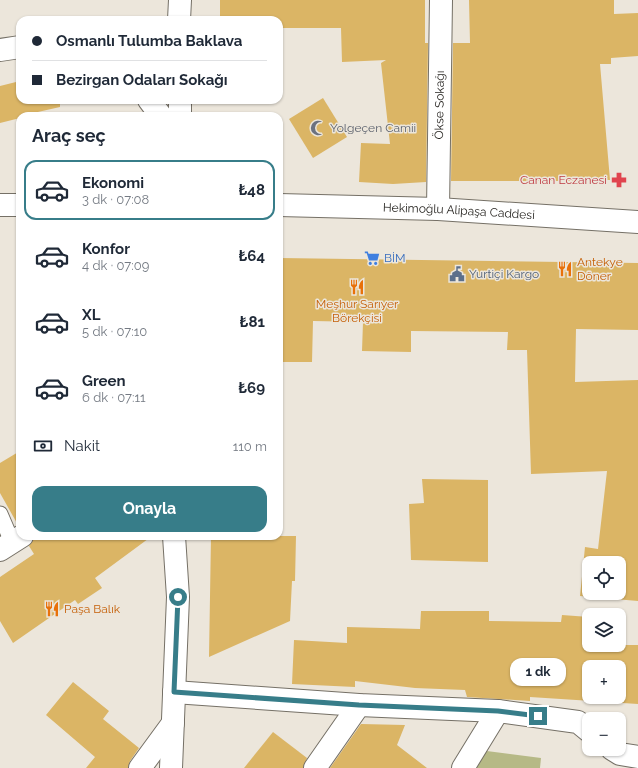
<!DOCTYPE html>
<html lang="tr">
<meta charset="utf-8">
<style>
body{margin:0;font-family:Raleway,sans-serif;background:#f2f2f3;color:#1f2937;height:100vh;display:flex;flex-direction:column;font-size:15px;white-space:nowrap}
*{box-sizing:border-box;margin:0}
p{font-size:13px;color:#747a83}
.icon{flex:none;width:22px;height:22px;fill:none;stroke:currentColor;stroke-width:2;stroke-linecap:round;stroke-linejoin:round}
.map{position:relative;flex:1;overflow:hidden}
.panel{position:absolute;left:16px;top:112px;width:267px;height:428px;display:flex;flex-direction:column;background:#fff;border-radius:12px;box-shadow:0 1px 3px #0004}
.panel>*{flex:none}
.guide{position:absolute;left:16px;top:16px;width:267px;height:88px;border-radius:12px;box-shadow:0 1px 3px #0004;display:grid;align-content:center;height:88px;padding:0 16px;background:#fff}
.tools{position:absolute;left:582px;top:556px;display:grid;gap:8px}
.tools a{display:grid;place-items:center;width:44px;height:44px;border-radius:8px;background:#fff;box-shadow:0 1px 3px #0004;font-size:20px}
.end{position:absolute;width:18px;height:18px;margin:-9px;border:5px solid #377d89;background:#fff;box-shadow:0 0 0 2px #fff}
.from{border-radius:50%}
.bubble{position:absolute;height:28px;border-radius:12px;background:#fff;box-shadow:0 1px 3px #0004;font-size:13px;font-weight:700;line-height:28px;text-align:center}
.guide b{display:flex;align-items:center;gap:14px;height:38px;font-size:15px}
.guide b+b{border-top:1px solid #e0e1e3}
.guide i{width:10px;height:10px;background:#1f2937}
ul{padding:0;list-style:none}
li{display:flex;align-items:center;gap:12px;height:60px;margin:0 8px 6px;padding:0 8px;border:2px solid transparent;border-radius:12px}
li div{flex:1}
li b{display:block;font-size:15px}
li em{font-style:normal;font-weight:700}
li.current{border-color:#377d89}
li>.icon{width:36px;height:36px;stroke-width:1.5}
h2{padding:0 16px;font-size:18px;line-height:48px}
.pay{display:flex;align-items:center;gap:10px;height:44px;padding:0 16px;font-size:15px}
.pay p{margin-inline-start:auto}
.button{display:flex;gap:8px;margin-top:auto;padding:8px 16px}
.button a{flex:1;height:46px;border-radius:12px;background:#377d89;color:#fff;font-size:16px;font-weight:700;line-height:46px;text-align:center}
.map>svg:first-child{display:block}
.green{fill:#b6b986}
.building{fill:#dbb565;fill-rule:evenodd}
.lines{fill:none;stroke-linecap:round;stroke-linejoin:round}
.lane-casing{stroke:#757066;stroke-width:17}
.street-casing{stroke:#757066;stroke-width:24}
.secondary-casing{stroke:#757066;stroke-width:24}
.lane{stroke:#fff;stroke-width:15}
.street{stroke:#fff;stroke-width:22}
.secondary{stroke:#fff;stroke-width:22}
.route{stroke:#377d89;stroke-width:5}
.labels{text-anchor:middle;stroke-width:3;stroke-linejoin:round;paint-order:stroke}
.street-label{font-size:12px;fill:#201e1a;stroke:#ece6db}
.worship-label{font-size:12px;fill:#5b616d;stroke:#ece6db;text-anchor:start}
.health-label{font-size:12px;fill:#be3a42;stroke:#ece6db;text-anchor:end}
.shop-label{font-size:12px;fill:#366cbe;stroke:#ece6db;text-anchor:start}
.food-label{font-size:12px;fill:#c56008;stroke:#ece6db;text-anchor:start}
.service-label{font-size:12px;fill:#4e5e75;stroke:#ece6db;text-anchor:start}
</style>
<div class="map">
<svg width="638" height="768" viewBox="0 0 638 768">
<rect width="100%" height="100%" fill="#ece6db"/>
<!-- green -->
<polygon class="green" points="479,750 541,758 540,768 468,768"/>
<!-- building -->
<g class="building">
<polygon points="220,0 425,0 425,43 428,43 426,182 393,184 359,182 361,143 390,144 381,63 386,60 342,62 341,28 279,28 279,20 220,20"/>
<polygon points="469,0 614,0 614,14 638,13 638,56 611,58 611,64 600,64 610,180 584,179 584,181 451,181 453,43 470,43"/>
<polygon points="20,81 20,100 60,100 60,107 20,116 20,118 0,123 0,86"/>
<polygon points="323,98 347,137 313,158 289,119"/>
<path d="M280 258 638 263V330L576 329 575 382 638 380V601L580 596 585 547 598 549 607 471 531 474 527 350H507L508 332 411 331V352L362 351 363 322 313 321 312 362H279ZM589 563H619V593H589Z"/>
<polygon points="20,451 20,524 18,525 0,493 0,463"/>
<polygon points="422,479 488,480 488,562 411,560 409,504 424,503"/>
<polygon points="34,536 152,536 95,578 102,588 78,604 75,600 13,643 0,621 0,577 34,554 29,546"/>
<polygon points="211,536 296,536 295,581 292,581 290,621 209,657"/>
<path d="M421 611H489V621L561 622 562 615 589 617V645H638V704L530 697V701L467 697 465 690 415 688 355 681V687L292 684 294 640 347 643V627L420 629ZM589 667H619V697H589Z"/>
<polygon points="73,682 109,711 103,719 139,748 130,761 128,768 86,768 95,757 46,715"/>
<polygon points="361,724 405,725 397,745 427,768 330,768"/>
<polygon points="273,732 307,758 303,768 244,768"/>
</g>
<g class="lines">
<!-- lane casing -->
<g class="lane-casing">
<polyline id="lane" points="0,514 12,542"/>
</g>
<!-- street casing -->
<g class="street-casing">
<g id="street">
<polyline points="149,100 161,116"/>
<polyline points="0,205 20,205"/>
<path id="s1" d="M438 209 441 0"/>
<polyline points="0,550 22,536"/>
<polyline points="174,692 359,705 498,711 578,722 589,731"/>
<polyline points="612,749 620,754 638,757"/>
<polyline points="140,768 173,723"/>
<polyline points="315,768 359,705"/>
<polyline points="463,768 498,711"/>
</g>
</g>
<!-- secondary casing -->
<g class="secondary-casing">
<g id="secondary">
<polyline points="179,20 180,0"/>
<polyline points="0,50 20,47"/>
<polyline points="180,100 180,116"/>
<path id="s2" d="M279 205 438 209 638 222"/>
<polyline points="171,768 178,597 174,536"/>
</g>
</g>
<!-- lane -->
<use href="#lane" class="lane"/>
<!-- street -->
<use href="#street" class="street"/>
<!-- secondary -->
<use href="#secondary" class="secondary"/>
</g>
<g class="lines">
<!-- route -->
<polyline class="route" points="178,597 174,692 359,705 498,711 538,716"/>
</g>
<!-- icons -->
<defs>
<g id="mosque-bare" transform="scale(1.2)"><path d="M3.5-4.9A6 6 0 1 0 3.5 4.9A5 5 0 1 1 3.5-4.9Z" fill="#6b7280" stroke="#ece6db" stroke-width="2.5" paint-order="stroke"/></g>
<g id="pharmacy-bare" transform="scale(1.2)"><path d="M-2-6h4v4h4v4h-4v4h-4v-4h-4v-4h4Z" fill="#e0444e" stroke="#ece6db" stroke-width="2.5" paint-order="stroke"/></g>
<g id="supermarket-bare" transform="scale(1.2)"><path d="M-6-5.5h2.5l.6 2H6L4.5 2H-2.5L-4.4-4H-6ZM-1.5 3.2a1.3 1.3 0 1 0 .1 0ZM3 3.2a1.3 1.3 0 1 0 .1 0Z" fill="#3f7fe0" stroke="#ece6db" stroke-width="2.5" paint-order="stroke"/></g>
<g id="restaurant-bare" transform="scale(1.2)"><path d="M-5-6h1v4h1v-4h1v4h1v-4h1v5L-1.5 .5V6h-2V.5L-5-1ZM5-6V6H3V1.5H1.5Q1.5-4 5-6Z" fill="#e8710a" stroke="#ece6db" stroke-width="2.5" paint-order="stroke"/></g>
<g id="civic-bare" transform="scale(1.2)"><path d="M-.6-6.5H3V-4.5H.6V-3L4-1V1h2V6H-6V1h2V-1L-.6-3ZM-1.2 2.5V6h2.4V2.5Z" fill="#5c6f8a" stroke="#ece6db" stroke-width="2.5" paint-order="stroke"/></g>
</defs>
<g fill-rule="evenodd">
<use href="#mosque-bare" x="318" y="128"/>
<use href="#pharmacy-bare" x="619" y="180"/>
<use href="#supermarket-bare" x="372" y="258"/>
<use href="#restaurant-bare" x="565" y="269"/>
<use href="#civic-bare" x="457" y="274"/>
<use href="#restaurant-bare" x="357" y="287"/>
<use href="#restaurant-bare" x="52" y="609"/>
</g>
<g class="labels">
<!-- street labels -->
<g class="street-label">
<text dy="4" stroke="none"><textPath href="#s1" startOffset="104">Ökse Sokağı</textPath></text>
<text dy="4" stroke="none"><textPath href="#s2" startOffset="180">Hekimoğlu Alipaşa Caddesi</textPath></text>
</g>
<!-- worship labels -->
<g class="worship-label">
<text x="330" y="132">Yolgeçen Camii</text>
</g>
<!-- health labels -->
<g class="health-label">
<text x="607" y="184">Canan Eczanesi</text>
</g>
<!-- shop labels -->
<g class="shop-label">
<text x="384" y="262">BİM</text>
</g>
<!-- food labels -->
<g class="food-label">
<text x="577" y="266">Antekye<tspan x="577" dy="14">Döner</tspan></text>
<text x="357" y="308" text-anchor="middle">Meşhur Sarıyer<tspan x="357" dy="14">Börekçisi</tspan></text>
<text x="64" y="613">Paşa Balık</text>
</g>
<!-- service labels -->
<g class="service-label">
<text x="469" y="278">Yurtiçi Kargo</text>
</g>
</g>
</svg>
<div class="tools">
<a><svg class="icon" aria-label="locate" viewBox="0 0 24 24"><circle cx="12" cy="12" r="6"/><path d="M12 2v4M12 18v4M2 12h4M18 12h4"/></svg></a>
<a><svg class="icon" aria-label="layers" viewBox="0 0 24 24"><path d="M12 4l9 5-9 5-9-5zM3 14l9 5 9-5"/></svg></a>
<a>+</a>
<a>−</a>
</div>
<i class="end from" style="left:178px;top:597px"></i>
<i class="end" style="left:538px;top:716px"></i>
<div class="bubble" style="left:510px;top:658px;width:56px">1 dk</div>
<div class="guide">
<b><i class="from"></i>Osmanlı Tulumba Baklava</b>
<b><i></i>Bezirgan Odaları Sokağı</b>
</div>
<section class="panel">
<h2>Araç seç</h2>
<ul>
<li class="current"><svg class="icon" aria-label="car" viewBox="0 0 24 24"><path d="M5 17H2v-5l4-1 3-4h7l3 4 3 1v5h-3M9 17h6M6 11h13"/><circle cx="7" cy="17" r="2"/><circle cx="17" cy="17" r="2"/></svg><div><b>Ekonomi</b><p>3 dk · 07:08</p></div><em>₺48</em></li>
<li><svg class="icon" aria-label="car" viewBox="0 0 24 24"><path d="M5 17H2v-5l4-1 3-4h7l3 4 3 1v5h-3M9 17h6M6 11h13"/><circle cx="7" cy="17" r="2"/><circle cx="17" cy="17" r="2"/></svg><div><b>Konfor</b><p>4 dk · 07:09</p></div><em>₺64</em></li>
<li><svg class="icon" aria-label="car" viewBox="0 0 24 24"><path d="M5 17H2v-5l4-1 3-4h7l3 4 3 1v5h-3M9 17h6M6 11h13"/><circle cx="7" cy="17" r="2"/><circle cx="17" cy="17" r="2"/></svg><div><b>XL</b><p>5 dk · 07:10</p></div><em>₺81</em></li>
<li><svg class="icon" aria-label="car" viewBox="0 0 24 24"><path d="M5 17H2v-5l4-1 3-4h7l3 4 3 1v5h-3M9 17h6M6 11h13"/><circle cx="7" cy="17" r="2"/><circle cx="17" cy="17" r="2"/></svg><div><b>Green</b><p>6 dk · 07:11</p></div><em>₺69</em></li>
</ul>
<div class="pay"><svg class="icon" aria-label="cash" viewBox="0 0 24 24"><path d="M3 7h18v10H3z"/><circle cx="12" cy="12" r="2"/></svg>Nakit<p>110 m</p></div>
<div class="button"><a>Onayla</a></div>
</section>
</div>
